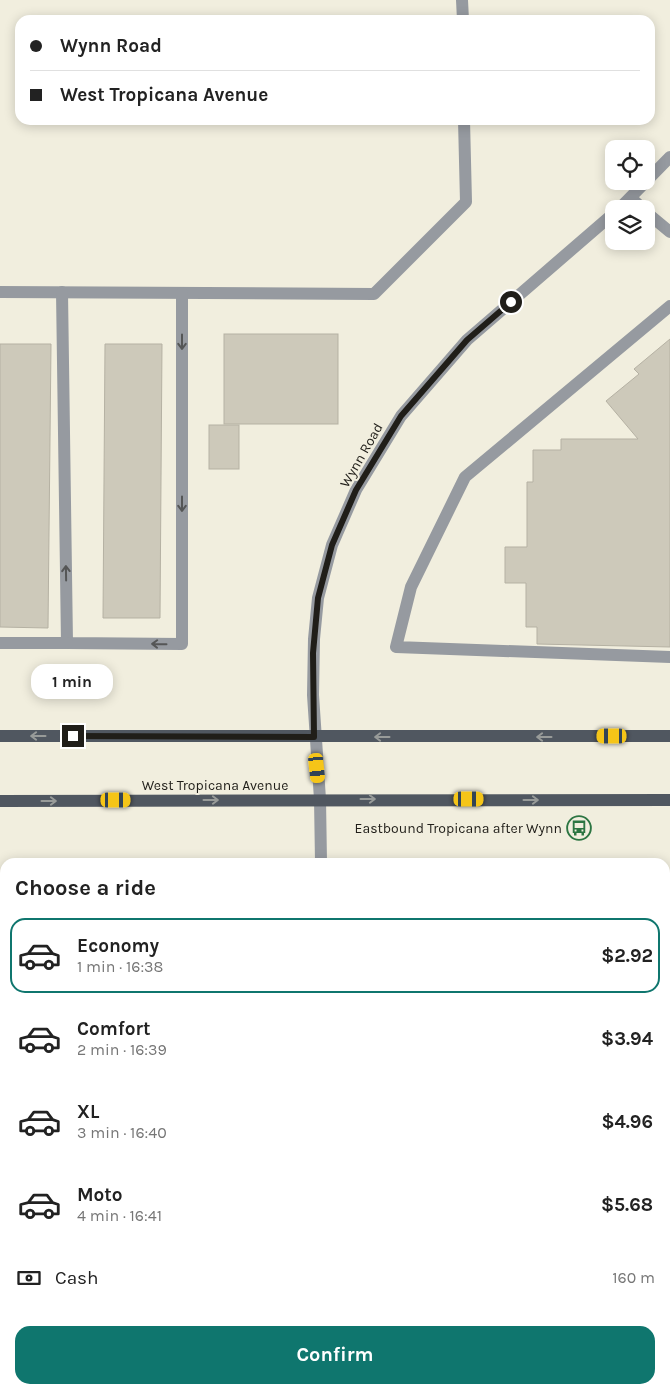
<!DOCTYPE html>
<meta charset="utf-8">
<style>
body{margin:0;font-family:Karla,sans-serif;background:#f6f6f6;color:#222;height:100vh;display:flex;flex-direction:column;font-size:19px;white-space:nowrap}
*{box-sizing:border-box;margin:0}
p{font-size:16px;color:#767676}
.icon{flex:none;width:28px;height:28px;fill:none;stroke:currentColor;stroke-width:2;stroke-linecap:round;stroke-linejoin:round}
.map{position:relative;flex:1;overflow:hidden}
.details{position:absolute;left:0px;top:858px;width:670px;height:536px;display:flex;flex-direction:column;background:#fff;border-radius:15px 15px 0 0;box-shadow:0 2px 12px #0003}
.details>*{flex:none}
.hud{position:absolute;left:15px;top:15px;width:640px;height:110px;border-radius:15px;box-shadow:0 2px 12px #0003;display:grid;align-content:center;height:110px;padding:0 15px;background:#fff}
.controls{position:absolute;left:605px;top:140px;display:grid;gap:10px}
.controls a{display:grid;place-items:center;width:50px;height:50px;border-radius:10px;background:#fff;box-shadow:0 2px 12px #0003;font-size:25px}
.end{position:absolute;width:22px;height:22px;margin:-11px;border:6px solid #201e19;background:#fff;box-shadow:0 0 0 2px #fff}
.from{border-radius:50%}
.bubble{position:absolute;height:35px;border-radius:15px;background:#fff;box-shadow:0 2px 12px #0003;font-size:16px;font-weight:700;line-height:35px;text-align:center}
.car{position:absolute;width:15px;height:30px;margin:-15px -8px;border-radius:6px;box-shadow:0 0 4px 1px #0007;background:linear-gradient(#f5c518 24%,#345 0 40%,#f5c518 0 76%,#345 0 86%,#f5c518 0)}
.hud b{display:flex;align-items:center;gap:18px;height:48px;font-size:19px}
.hud b+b{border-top:1px solid #e0e0e0}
.hud i{width:12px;height:12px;background:#222}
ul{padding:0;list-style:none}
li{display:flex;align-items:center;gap:15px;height:75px;margin:0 10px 8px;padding:0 5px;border:2px solid transparent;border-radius:15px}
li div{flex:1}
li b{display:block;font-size:19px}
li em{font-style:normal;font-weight:700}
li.active{border-color:#0f766e}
li>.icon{width:45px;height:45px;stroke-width:1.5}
h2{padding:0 15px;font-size:22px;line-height:60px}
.pay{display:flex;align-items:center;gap:12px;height:55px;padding:0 15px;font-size:19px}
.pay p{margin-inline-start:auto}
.action{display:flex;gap:10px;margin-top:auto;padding:10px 15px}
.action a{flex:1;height:58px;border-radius:15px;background:#0f766e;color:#fff;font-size:20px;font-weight:700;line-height:58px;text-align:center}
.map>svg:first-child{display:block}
.building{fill:#cdc9ba;stroke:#b5b1a3}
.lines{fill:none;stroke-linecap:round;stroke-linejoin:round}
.path{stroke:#928f84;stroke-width:3;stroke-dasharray:5 2.5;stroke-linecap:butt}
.service{stroke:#969aa0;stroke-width:12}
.tertiary{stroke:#969aa0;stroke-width:12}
.primary{stroke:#505760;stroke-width:12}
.oneway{stroke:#555656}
.oneway2{stroke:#989b99}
.route{stroke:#201e19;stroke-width:6}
.labels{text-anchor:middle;stroke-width:4;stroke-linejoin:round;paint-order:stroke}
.street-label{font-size:14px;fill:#201e19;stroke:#f1eede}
.poi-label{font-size:14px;fill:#201e19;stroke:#f1eede;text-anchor:end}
</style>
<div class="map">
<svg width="670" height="1393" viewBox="0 0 670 1393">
<rect width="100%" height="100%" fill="#f1eede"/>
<!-- building -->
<g class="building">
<rect x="224" y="334" width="114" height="90"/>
<polygon points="670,339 670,647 537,644 537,627 526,627 526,583 505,583 505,547 527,547 527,482 533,482 533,450 561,450 561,439 638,439 606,401 639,374 634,369"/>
<polygon points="0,344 51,344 48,628 0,627"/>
<polygon points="105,344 162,344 160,618 103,618"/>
<rect x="209" y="425" width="30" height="44"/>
</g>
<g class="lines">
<!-- path -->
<g class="path">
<polyline points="665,983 670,984"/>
<polyline points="665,1057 670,1049"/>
<polyline points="665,1248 670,1255"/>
<polyline points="665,1301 668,1297 670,1263"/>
<polyline points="193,1389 193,1393"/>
<polyline points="303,1389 304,1393"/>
<polyline points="385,1389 393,1393"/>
<polyline points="506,1389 508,1393"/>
<polyline points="500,1393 503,1389"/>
</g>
<!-- service -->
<g class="service">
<polyline points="462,0 463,20"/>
<polyline points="631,198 643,209"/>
<polyline points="646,212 670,232"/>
<polyline points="0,292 374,294 466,202 464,120"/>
<polyline points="62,292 67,643 182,644 182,293"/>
<polyline points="670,306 465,477 411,587 396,647 670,657"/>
<polyline points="0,643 67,643"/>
<polyline points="320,799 321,862"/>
</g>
<!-- tertiary -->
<g class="tertiary">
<polyline points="619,209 670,157"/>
<polyline points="320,799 313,695 314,639 318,598 332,545 356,490 401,416 467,340 614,213"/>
</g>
<!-- primary -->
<g class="primary">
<polyline points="0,736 670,736"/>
<polyline points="0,801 670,800"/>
</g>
</g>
<!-- one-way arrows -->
<defs><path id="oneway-shaft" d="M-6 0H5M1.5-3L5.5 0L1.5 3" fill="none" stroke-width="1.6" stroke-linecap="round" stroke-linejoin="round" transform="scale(1.25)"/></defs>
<g class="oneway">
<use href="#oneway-shaft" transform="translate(182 342) rotate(90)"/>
<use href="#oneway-shaft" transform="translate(182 504) rotate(90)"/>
<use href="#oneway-shaft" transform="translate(66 573) rotate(-91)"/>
<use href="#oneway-shaft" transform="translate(159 644) rotate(-179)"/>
</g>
<g class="oneway2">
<use href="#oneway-shaft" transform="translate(38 736) rotate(180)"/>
<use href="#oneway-shaft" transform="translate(382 737) rotate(180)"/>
<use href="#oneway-shaft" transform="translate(544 737) rotate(180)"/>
<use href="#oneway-shaft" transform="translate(368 799)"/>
<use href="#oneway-shaft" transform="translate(211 800)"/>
<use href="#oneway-shaft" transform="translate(531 800)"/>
<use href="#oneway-shaft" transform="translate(49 801)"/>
</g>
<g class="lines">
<!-- route -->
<polyline class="route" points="73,736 314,737 313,653 318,598 332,545 356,490 401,416 467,340 511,302"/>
</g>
<!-- icons -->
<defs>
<g id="bus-ring" transform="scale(1.25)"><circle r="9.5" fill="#f1eede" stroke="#2c7542" stroke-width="1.5"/><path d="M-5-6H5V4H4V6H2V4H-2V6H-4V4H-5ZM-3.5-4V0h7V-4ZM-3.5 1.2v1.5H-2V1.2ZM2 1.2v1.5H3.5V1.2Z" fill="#2c7542"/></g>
</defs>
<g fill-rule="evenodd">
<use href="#bus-ring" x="579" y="828"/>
</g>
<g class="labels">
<!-- street labels -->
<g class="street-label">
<text transform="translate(361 455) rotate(-60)" y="5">Wynn Road</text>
<text x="215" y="790">West Tropicana Avenue</text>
</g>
<!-- poi labels -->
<g class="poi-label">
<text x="562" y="833">Eastbound Tropicana after Wynn</text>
</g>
</g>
</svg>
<div class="controls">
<a><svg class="icon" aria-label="locate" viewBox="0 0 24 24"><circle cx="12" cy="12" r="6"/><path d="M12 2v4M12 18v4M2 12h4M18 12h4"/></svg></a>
<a><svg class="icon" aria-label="layers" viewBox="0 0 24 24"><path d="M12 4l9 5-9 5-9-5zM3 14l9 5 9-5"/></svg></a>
</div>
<i class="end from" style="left:511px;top:302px"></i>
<i class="end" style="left:73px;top:736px"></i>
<div class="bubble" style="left:31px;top:664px;width:82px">1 min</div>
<i class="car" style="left:612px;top:736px;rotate:270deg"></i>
<i class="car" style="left:317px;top:768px;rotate:174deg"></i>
<i class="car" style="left:469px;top:799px;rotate:90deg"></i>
<i class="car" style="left:116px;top:800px;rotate:90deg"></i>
<div class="hud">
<b><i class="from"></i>Wynn Road</b>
<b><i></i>West Tropicana Avenue</b>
</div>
<section class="details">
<h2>Choose a ride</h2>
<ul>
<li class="active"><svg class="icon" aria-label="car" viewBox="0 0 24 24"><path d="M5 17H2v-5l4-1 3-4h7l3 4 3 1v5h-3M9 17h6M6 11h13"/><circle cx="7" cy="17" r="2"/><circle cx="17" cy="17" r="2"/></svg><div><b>Economy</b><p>1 min · 16:38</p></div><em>$2.92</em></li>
<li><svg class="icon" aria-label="car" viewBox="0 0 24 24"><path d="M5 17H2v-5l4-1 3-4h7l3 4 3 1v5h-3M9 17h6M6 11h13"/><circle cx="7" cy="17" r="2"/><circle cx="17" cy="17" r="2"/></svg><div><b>Comfort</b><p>2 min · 16:39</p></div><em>$3.94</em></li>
<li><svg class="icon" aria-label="car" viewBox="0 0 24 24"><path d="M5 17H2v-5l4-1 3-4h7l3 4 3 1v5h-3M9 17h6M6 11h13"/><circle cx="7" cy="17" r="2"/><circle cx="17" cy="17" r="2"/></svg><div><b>XL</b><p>3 min · 16:40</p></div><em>$4.96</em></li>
<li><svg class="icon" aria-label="car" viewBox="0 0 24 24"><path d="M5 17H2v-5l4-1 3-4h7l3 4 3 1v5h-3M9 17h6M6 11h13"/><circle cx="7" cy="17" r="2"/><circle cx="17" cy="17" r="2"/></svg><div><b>Moto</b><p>4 min · 16:41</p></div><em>$5.68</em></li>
</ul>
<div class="pay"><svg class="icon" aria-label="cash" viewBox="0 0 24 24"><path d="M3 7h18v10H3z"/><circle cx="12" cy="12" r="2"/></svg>Cash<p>160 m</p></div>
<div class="action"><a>Confirm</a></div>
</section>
</div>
